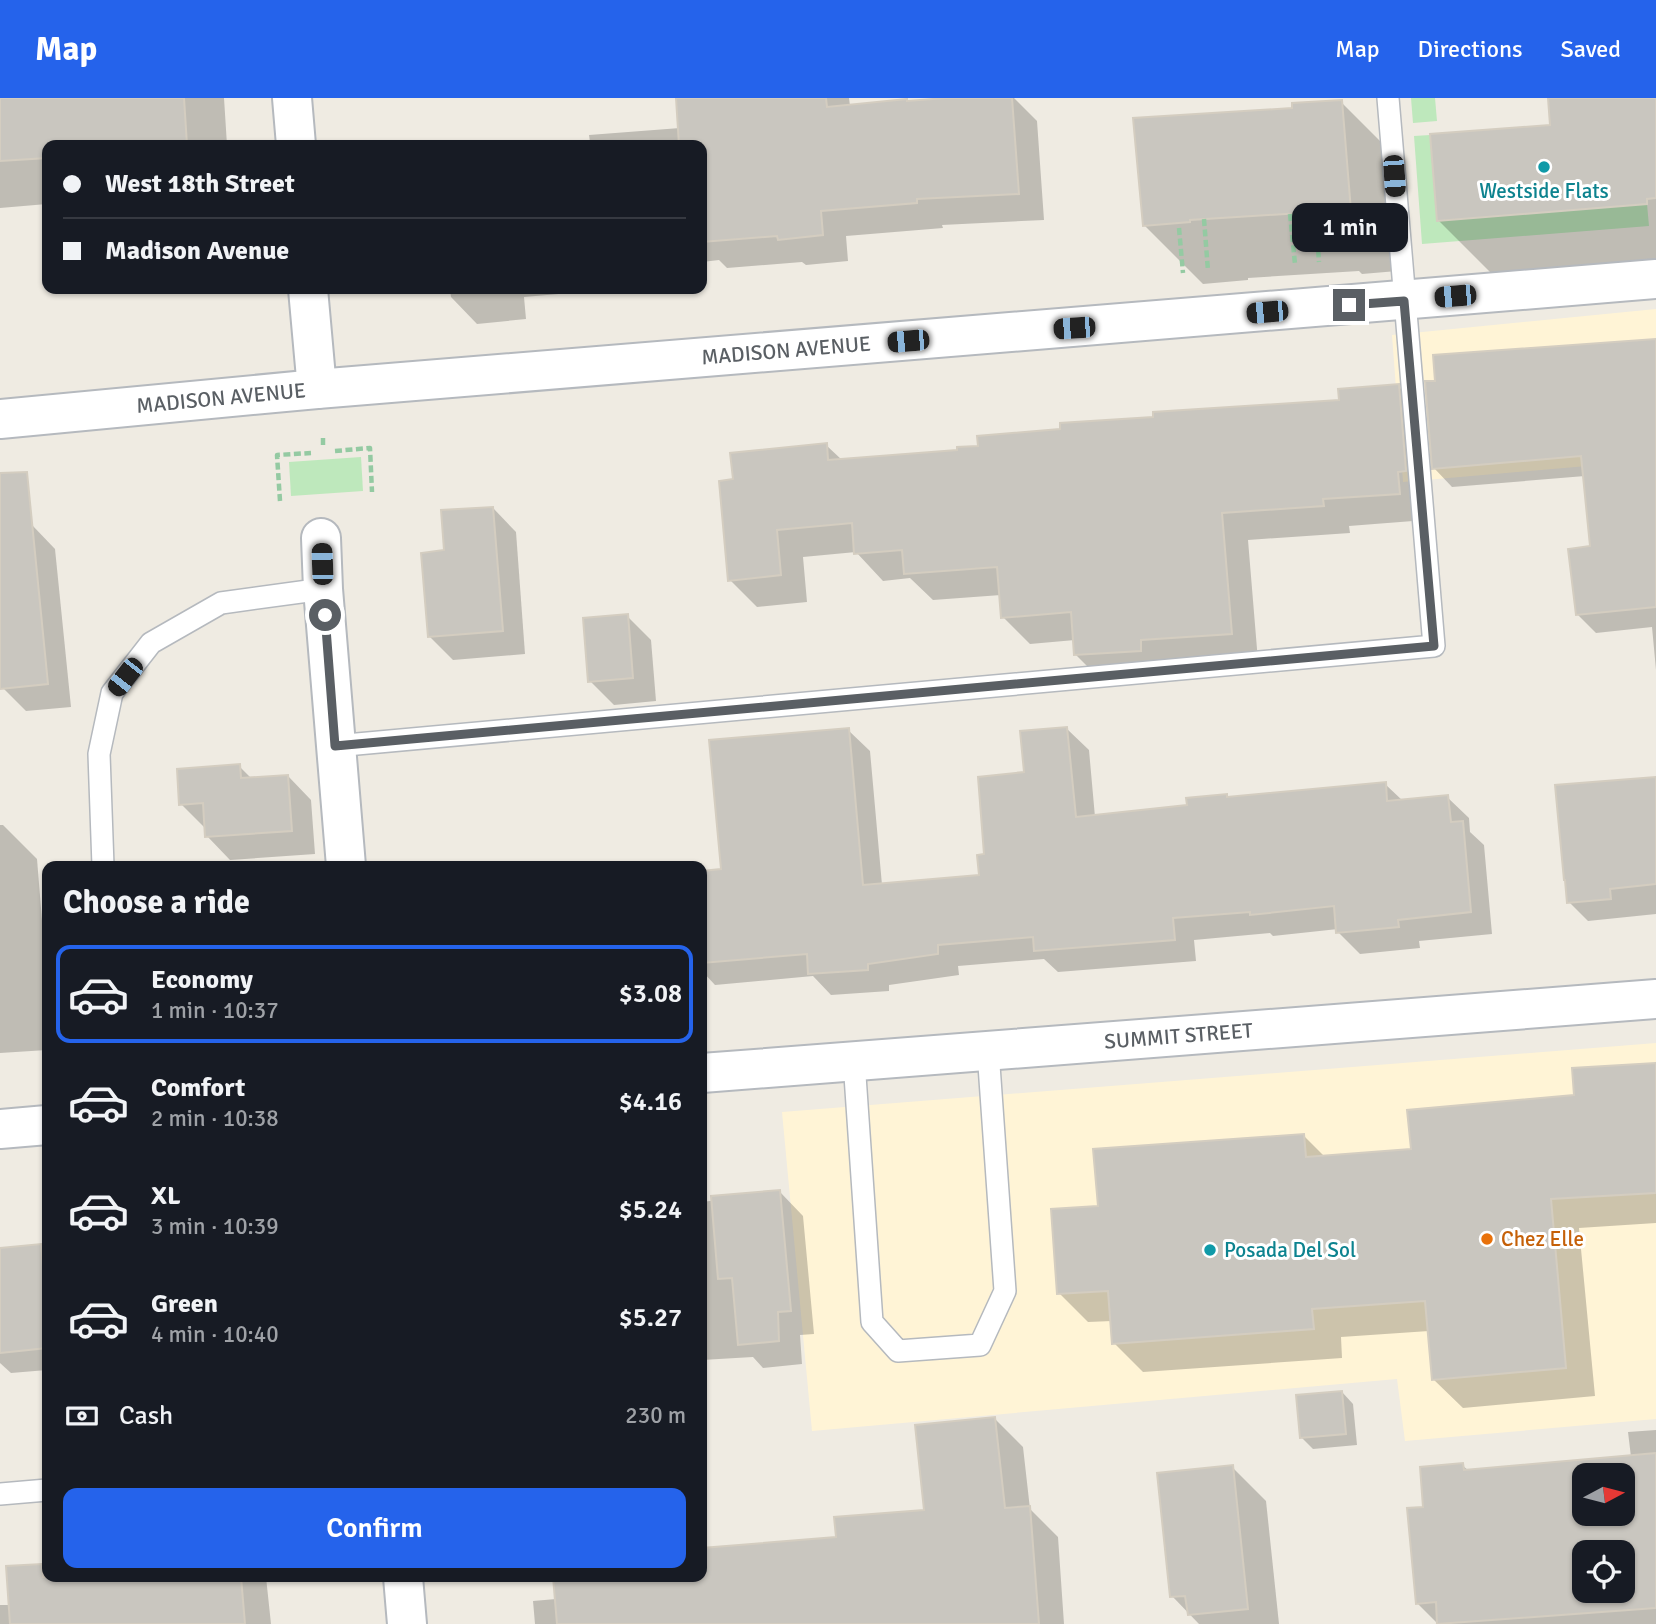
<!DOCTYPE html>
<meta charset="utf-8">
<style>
body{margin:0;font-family:Signika,sans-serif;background:#20242c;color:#f1f3f6;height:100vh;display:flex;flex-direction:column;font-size:26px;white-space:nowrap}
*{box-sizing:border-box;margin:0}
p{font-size:23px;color:#9ea1a6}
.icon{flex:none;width:38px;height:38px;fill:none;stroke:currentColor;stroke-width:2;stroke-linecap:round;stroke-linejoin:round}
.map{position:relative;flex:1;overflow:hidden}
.side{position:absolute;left:42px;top:763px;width:665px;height:721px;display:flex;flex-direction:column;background:#171b24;border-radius:14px;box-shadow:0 2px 5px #0004}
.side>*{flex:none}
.banner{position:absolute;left:42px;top:42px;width:665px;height:154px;border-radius:14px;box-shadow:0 2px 5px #0004;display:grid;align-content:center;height:154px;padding:0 21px;background:#171b24}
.needle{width:46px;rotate:83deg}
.controls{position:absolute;left:1572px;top:1365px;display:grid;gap:14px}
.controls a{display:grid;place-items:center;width:63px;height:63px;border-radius:14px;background:#171b24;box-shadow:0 2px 5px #0004;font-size:35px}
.end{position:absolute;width:32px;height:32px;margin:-16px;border:9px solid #5a5f64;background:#fff;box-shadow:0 0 0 4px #fff}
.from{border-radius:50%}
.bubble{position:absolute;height:49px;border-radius:14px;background:#171b24;box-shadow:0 2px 5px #0004;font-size:23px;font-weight:600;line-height:49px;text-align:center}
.car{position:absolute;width:21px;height:42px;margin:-21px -10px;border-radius:9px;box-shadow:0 0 5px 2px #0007;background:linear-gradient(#222 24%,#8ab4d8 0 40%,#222 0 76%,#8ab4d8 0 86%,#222 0)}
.banner b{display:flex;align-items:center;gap:24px;height:66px;font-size:26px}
.banner b+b{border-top:2px solid #363941}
.banner i{width:18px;height:18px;background:#f1f3f6}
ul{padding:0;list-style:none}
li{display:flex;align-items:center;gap:21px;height:98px;margin:0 14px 10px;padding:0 7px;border:4px solid transparent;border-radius:14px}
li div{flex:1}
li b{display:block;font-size:26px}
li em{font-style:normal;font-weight:600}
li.selected{border-color:#2563eb}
li>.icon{width:63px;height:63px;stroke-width:1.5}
h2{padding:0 21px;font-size:32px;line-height:84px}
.pay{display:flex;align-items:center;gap:18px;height:77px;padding:0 21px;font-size:26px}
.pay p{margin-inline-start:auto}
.action{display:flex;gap:14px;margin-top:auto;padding:14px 21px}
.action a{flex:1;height:80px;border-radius:14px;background:#2563eb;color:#fff;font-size:28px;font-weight:600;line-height:80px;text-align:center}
header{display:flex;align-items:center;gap:42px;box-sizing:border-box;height:98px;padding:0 35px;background:#2563eb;color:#fff}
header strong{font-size:33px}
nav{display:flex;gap:38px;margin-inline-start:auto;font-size:24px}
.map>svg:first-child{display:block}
.commercial{fill:#fff4d6}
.green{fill:#bee8bc}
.shadow{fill:#0003;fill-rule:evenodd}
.building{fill:#c9c6bf;stroke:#d4cdc0;stroke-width:2;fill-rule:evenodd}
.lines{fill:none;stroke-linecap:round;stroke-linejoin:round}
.service-casing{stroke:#b5b9be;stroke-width:24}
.minor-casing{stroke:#b5b9be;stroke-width:42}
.path{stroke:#94caa2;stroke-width:4.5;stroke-dasharray:7 3.5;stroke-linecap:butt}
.service{stroke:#fff;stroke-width:21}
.minor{stroke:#fff;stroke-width:38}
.route{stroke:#5a5f64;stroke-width:9}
.culture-dot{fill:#0f9aa8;stroke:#fff;stroke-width:2.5}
.food-dot{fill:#e8710a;stroke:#fff;stroke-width:2.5}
.labels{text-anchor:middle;stroke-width:6;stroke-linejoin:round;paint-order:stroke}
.culture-label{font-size:21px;fill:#0d838f;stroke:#fff}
.street-label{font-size:21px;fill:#5a5f64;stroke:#fff}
.food-label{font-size:21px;fill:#c56008;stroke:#fff;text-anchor:start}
</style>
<header>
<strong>Map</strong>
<nav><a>Map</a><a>Directions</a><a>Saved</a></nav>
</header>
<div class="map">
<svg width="1656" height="1526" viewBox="0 0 1656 1526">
<rect width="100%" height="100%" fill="#efebe2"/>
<!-- commercial -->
<g class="commercial">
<polygon points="1656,211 1656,362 1403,384 1392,237"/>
<polygon points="1656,945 1656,1321 1405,1343 1397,1281 812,1333 782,1014"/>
</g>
<!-- green -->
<g class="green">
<polygon points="1411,0 1435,0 1437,23 1413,25"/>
<polygon points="1430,37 1437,123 1647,106 1649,128 1422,146 1414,38"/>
<polygon points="361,359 363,393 291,398 289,364"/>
</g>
<!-- shadow -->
<g class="shadow">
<polygon points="0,0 224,0 227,47 47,47 47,106 0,110"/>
<polygon points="678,0 849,0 850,8 972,0 1014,0 1037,23 1044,122 942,127 943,130 846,138 848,163 806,167 802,164 727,170 719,162 702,164 702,47 550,47 590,44 589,37 680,30"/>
<polygon points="1549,0 1656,0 1656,168 1497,181 1438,122 1551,29"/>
<polygon points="1341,4 1400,63 1409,172 1362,176 1359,173 1248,180 1248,182 1203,186 1144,127 1294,11"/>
<polygon points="450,191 593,191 593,193 524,199 526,221 477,226 451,199"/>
<polygon points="1656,244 1656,572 1652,529 1596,535 1577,516 1592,450 1585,378 1452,389 1434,370"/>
<polygon points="1398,288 1425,315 1432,400 1424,401 1426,422 1349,428 1350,435 1248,442 1258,563 1103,584 1076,557 1075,542 1030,546 1003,519 1001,497 933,502 910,480 883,483 856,454 803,459 807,504 757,509 730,482 735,383 826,347 842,362 959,353 1341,303"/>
<polygon points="493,410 516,434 525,556 453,562 429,538 445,454"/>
<polygon points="32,427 55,451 71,609 26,613 3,590 0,564 0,430"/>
<polygon points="627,518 651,542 656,603 614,607 590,583"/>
<polygon points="1067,631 1089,652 1095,719 1189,709 1226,698 1229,701 1385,686 1403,703 1447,699 1469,720 1470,734 1484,747 1492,836 1419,843 1420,850 1360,856 1338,834 1338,831 1273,838 1270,835 1194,842 1196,863 1058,874 1044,861 958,868 959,877 889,887 889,893 831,897 813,878 715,887 702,873 702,774 723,773 848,632 870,653 882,787 981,778 986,758 1026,676"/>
<polygon points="239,668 252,681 288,678 311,702 315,756 230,762 207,738 205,730 181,706"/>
<polygon points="1656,680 1656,816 1588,823 1569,804"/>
<polygon points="0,727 3,727 37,761 47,884 47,952 0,955"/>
<polygon points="1656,967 1656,1125 1579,1130 1595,1298 1463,1310 1433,1281 1429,1233 1341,1239 1342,1260 1143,1274 1114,1245 1112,1223 1088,1224 1059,1195 1100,1109 1304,1038 1325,1059 1413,1052 1576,998"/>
<polygon points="780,1094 803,1118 814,1236 800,1237 802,1266 763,1270 753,1259 702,1262 702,1104"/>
<polygon points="40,1148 47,1155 47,1272 11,1275 0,1265 0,1151"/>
<polygon points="1342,1294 1353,1306 1357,1347 1313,1351 1301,1339"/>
<polygon points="995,1321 1023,1349 1030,1411 1058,1439 1064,1526 535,1526 533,1503 556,1501 554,1479 702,1479 702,1451 838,1440 926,1413"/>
<path d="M1656 1332V1526H1438L1417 1505 1425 1410 1462 1367 1469 1373 1631 1359 1628 1334ZM1584 1377H1622V1416H1584ZM1584 1454H1622V1493H1584Z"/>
<polygon points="1232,1369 1266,1403 1279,1526 1199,1526 1172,1498"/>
<polygon points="47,1467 47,1479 266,1479 271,1526 0,1526 0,1507 11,1507 8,1470"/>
</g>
<!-- building -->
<g class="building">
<polygon points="0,0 184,0 187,47 47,47 47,60 0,63"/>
<polygon points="676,0 826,0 827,9 907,1 907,3 946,0 1012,0 1019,96 917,101 917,105 821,113 823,137 778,142 777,138 702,144 702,47 679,47"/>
<polygon points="1548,0 1656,0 1656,100 1647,101 1647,106 1437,123 1430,36 1550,27"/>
<polygon points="1342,2 1351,113 1302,118 1301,115 1190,122 1190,124 1143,128 1133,20 1292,10 1292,5"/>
<polygon points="1656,241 1656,509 1576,517 1568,451 1590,448 1581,358 1432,371 1425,283 1435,283 1433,257"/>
<polygon points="1399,286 1406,373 1398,374 1400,396 1323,401 1324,408 1222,415 1232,536 1141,542 1141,553 1074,557 1071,514 1001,520 997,469 904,476 902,452 854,456 852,425 777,432 781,477 728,483 719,383 733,381 730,355 827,345 828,362 957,352 957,349 978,348 977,338 1060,331 1060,325 1153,319 1153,314 1339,302 1338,291"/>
<polygon points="27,374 48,586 0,591 0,375"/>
<polygon points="493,409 503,533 428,539 421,455 444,452 441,412"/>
<polygon points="628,516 633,580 588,584 583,520"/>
<polygon points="1067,629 1076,719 1187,707 1186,700 1227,696 1227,699 1386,684 1387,703 1448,697 1451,724 1463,723 1471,814 1398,822 1399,829 1336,835 1334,808 1250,817 1250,814 1173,820 1175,842 1034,853 1033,839 938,847 938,856 868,866 868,872 808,876 807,856 702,865 702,773 721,771 709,642 849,630 863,787 979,777 977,757 984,756 978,679 1024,674 1020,633"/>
<polygon points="240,666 241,680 288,677 292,733 205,739 203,705 179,707 177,671"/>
<polygon points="1656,679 1656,786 1610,791 1611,801 1567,805 1565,782 1564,782 1555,687"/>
<polygon points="1656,965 1656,1095 1551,1101 1566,1270 1432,1282 1425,1203 1312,1211 1314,1231 1112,1246 1108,1193 1057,1196 1051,1111 1098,1108 1093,1051 1304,1036 1306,1059 1411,1051 1407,1012 1574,997 1572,970"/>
<polygon points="780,1092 791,1213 778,1214 779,1243 738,1247 732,1180 718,1181 711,1098"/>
<polygon points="41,1146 47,1217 47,1250 0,1255 0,1150"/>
<polygon points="1342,1293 1346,1336 1300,1340 1296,1297"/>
<polygon points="995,1319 1005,1410 1030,1408 1039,1526 557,1526 553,1479 702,1479 702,1450 836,1439 834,1419 924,1412 915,1327"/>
<path d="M1656 1355V1510L1437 1526 1436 1504 1416 1506 1407 1410 1423 1409 1420 1369 1463 1365 1464 1372ZM1584 1377H1622V1416H1584ZM1584 1454H1622V1493H1584Z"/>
<polygon points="1233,1367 1248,1511 1188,1517 1185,1498 1170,1499 1157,1375"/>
<polygon points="42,1466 43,1479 241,1479 245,1526 10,1526 6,1468"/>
</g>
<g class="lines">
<!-- service casing -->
<g class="service-casing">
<g id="service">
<polyline points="335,648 1434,548 1388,0"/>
<polyline points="103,768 99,656 112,595 151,545 221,505 323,491"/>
<polyline points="854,963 872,1224 898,1253 980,1247 1005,1193 988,953"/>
<polyline points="0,1396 47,1392"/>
</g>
</g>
<!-- minor casing -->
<g class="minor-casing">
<g id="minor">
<polyline points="292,0 296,47"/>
<polyline points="308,191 317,291"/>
<path id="s1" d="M0 321 317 291 1656 181"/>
<polyline points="321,440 323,491 346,768"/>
<path id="s2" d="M702 975 1656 901"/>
<polyline points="0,1031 47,1027"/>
<polyline points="403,1479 407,1526"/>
</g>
</g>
<!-- path -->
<g class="path">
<polyline points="1290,116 1295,166"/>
<polyline points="1204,121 1208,173"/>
<polyline points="1316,121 1319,164"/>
<polyline points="1179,130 1183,175"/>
<polyline points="323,340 323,348"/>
<polyline points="335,353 370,350 372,394"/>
<polyline points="280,403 277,357 311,355"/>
</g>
<!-- service -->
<use href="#service" class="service"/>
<!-- minor -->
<use href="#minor" class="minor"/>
</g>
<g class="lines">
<!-- route -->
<polyline class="route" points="325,517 335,648 1434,548 1404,203 1349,207"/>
</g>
<!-- markers -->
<g class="culture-dot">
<circle cx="1544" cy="69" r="7"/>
<circle cx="1210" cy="1152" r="7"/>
</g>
<circle class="food-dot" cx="1487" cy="1141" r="7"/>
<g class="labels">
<!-- culture labels -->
<g class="culture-label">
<text x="1544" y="100">Westside Flats</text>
<text x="1224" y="1159" text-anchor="start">Posada Del Sol</text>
</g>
<!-- street labels -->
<g class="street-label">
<text dy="7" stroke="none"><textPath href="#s1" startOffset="789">MADISON AVENUE</textPath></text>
<text dy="7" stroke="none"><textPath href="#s1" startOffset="222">MADISON AVENUE</textPath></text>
<text dy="7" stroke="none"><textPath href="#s2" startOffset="478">SUMMIT STREET</textPath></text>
</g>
<!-- food labels -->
<g class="food-label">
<text x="1501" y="1148">Chez Elle</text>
</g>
</g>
</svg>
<div class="controls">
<a><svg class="needle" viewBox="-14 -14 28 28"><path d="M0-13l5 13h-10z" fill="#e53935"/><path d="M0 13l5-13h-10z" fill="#9ea1a6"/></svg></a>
<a><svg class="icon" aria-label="locate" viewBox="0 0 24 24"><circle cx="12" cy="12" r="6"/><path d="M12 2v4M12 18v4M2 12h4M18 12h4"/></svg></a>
</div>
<i class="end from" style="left:325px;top:517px"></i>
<i class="end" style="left:1349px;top:207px"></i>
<div class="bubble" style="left:1292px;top:105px;width:116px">1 min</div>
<i class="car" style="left:1394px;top:78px;rotate:176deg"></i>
<i class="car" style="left:1455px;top:198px;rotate:265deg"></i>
<i class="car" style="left:1267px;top:214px;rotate:265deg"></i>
<i class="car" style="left:1074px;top:230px;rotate:266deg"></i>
<i class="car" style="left:908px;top:243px;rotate:265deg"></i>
<i class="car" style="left:322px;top:466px;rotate:358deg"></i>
<i class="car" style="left:125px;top:579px;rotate:218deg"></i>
<div class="banner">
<b><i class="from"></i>West 18th Street</b>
<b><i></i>Madison Avenue</b>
</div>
<section class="side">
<h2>Choose a ride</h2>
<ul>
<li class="selected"><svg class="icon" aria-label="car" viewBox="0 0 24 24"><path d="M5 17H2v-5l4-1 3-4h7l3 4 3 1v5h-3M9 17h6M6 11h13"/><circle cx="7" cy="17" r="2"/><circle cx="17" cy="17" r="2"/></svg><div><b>Economy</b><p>1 min · 10:37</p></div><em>$3.08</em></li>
<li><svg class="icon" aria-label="car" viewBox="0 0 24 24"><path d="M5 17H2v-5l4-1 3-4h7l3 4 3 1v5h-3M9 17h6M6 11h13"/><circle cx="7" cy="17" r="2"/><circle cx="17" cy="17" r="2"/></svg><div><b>Comfort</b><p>2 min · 10:38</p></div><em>$4.16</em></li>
<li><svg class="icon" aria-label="car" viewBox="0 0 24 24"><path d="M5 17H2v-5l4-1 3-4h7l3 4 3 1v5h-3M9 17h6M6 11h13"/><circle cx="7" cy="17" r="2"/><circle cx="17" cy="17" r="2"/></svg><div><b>XL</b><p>3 min · 10:39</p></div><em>$5.24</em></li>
<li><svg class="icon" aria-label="car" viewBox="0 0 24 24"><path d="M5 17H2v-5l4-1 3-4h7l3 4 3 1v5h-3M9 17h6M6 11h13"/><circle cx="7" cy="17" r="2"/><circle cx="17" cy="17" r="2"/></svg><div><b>Green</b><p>4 min · 10:40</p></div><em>$5.27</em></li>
</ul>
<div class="pay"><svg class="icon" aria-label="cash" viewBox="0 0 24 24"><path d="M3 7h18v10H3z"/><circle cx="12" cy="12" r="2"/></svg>Cash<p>230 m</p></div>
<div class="action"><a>Confirm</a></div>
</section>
</div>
